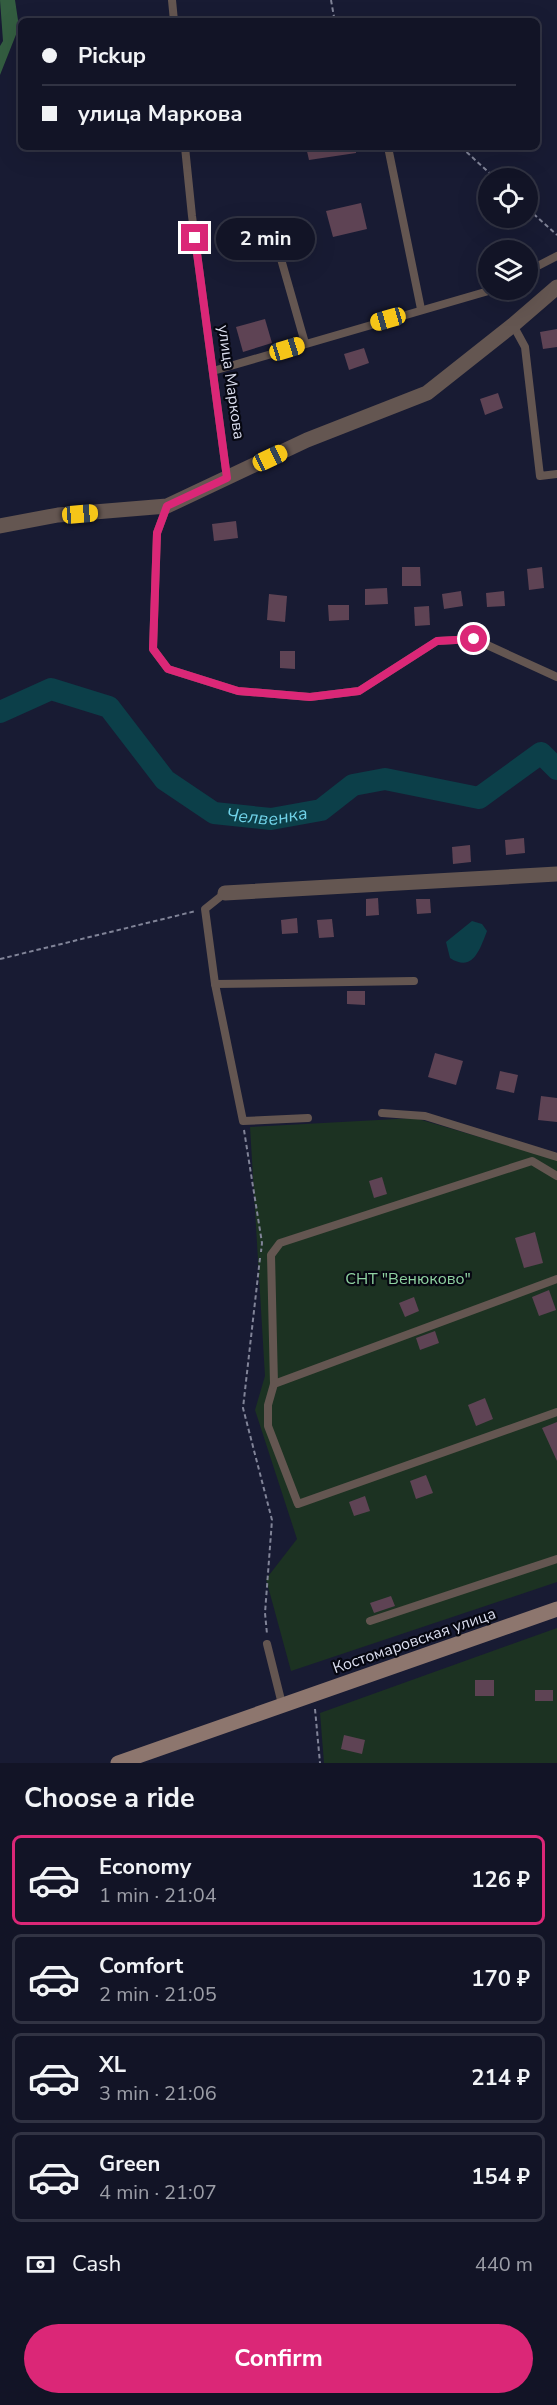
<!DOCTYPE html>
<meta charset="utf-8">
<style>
body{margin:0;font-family:"Nunito Sans",sans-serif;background:#1f2132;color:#f1f3f6;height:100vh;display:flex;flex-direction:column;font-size:22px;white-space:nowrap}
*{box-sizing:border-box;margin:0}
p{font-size:20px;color:#9c9ea7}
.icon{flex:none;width:33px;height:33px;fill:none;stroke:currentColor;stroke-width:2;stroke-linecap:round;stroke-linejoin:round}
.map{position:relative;height:1763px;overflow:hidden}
.panel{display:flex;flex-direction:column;background:#121426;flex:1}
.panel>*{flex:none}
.guide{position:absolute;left:18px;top:18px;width:522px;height:132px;border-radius:9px;box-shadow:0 6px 24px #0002,0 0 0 2px #313343;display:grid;align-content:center;height:132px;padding:0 24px;background:#121426}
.tools{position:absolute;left:478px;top:168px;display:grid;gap:12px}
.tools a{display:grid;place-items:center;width:60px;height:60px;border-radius:50%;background:#121426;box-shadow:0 6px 24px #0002,0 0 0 2px #313343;font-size:30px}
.end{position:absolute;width:27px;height:27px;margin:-14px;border:8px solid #db2777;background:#fff;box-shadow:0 0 0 3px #fff}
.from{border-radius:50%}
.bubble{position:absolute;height:42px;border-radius:21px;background:#121426;box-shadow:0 6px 24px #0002,0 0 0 2px #313343;font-size:20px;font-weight:700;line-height:42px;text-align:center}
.car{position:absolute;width:18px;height:36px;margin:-18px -9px;border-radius:8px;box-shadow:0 0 4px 2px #0007;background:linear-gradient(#f5c518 24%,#345 0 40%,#f5c518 0 76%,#345 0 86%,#f5c518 0)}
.guide b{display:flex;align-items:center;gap:21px;height:57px;font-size:22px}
.guide b+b{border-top:2px solid #313343}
.guide i{width:15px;height:15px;background:#f1f3f6}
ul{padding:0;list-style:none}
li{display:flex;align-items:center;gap:18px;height:90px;margin:0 12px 9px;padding:0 12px;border:3px solid #313343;border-radius:9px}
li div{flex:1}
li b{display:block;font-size:22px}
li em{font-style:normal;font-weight:700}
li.selected{border-color:#db2777}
li>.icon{width:54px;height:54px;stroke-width:1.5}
h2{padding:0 24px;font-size:27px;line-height:72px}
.pay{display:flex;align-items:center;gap:15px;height:66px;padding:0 24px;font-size:22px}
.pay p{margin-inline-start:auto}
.button{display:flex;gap:12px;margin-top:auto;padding:12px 24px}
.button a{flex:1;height:69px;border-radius:36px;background:#db2777;color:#fff;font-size:24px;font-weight:700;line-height:69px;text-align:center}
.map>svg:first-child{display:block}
.green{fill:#1c3222}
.forest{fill:#335d40}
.water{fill:#0c3f49}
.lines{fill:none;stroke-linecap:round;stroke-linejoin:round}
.river{stroke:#0c3f49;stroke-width:22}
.building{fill:#5e4354}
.path{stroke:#818498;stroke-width:2;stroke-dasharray:4.5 3;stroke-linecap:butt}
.lane{stroke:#645651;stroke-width:8}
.street{stroke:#645651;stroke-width:15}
.secondary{stroke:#8d766e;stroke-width:15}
.route{stroke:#db2777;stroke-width:8}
.labels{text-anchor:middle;stroke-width:4.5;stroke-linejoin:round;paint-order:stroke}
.street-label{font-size:16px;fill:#daddee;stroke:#060711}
.park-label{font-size:16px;fill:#90d3a2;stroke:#060711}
.water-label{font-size:18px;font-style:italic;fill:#70d2e8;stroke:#060711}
</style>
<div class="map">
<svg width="557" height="1763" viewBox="0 0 557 1763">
<rect width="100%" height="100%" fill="#181b33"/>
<!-- green -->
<g class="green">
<polygon points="415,1118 557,1160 557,1582 291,1671 266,1579 297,1539 255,1410 265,1376 250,1127"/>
<polygon points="557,1628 557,1763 324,1763 320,1713"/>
</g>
<!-- forest -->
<polygon class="forest" points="0,0 15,0 19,27 0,75 0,46 3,41"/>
<!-- water -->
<path class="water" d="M472 921 482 924 487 931C480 949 473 973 450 958L446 942Z"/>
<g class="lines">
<!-- river -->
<path class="river" id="s1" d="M0 712 51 689 109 707 165 780 214 813 271 819 321 810 353 785 385 779 479 798 541 753 557 769"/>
</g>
<!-- building -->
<g class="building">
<polygon points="306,147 356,147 356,153 309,160"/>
<polygon points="361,203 367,229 333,237 326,211"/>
<polygon points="265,319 272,343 243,352 236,327"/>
<polygon points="557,329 557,347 543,349 540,332"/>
<polygon points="364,348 369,363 349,370 344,354"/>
<polygon points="498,393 503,408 485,415 480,399"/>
<polygon points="236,521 238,538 214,541 212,524"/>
<polygon points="402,567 420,567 421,586 402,586"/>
<polygon points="542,567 544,588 529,590 527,569"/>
<polygon points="387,588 388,604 365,605 365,589"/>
<polygon points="461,591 463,606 444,609 442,594"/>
<polygon points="504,591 505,606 487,607 486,593"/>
<polygon points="269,594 287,596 285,622 267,620"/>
<polygon points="328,605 349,605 349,620 329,621"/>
<polygon points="429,606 430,625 415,626 414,607"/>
<polygon points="280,651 295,651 295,669 280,668"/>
<polygon points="524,838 525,853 506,855 505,840"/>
<polygon points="470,845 471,862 453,864 452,847"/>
<polygon points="378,898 379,915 366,916 366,899"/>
<polygon points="416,899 430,899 431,913 417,914"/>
<polygon points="297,918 298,933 282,934 281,920"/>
<polygon points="332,919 334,937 319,938 317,920"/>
<polygon points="347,991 365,991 365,1005 347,1004"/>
<polygon points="435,1053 463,1061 456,1085 428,1077"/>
<polygon points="500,1071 518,1075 514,1093 496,1089"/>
<polygon points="541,1096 557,1098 557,1122 538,1120"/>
<polygon points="382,1177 387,1194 374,1198 369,1181"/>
<polygon points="535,1232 543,1263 524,1268 515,1238"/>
<polygon points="549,1290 556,1310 539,1316 532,1297"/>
<polygon points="414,1297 419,1311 405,1317 399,1303"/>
<polygon points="435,1331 439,1343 420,1350 416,1338"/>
<polygon points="485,1398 493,1419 476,1426 468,1405"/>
<polygon points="557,1422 557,1461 542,1428"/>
<polygon points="426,1475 433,1493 416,1499 410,1481"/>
<polygon points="365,1496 370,1511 354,1516 349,1502"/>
<polygon points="391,1596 395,1606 374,1613 370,1603"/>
<rect x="475" y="1680" width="19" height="16"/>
<rect x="535" y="1690" width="18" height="11"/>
<polygon points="344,1735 365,1740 362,1754 341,1749"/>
</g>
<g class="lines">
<!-- path -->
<g class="path">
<polyline points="331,0 334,17 337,21"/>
<polyline points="461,147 495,178"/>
<polyline points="528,209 557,235"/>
<polyline points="0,959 196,911"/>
<polyline points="244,1130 262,1243 261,1252"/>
<polyline points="260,1258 243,1408 272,1520 265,1613 267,1634"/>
<polyline points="315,1709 320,1763"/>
</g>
<!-- lane -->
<g class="lane">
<polyline points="172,0 174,21"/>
<polyline points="185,147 192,216 227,478"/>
<polyline points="388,147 421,309"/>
<polyline points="281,259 305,343"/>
<polyline points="528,271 557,256"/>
<polyline points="513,325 525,347 540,476 557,474"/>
<polyline points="213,371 492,290"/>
<polyline points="167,506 157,533 153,649 168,669 238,691 310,697 359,691 437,641 474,639 557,677"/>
<polyline points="225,893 205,909 215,984 243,1121 308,1118"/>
<polyline points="215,984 414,981"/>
<polyline points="382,1113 425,1116 557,1157"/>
<polyline points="557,1176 532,1161 280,1243 271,1255 274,1384 268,1405 268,1426 298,1504 557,1412"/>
<polyline points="274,1384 557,1279"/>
<polyline points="370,1621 557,1559"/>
<polyline points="267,1644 282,1704"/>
</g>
<!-- street -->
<g class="street">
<polyline points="0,526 58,515 167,506 307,440 427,393 513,325 557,287"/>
<polyline points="225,893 557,874"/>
</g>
<!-- secondary -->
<polyline class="secondary" points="118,1763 557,1609"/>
</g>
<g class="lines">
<!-- route -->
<polyline class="route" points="195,238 227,478 167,506 157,533 153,649 168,669 238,691 310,697 359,691 437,641 474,639"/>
</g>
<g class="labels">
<!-- street labels -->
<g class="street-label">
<text transform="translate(232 382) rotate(82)" y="6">улица Маркова</text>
<text transform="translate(414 1640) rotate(-19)" y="6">Костомаровская улица</text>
</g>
<!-- park labels -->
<g class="park-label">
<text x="408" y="1284">СНТ "Венюково"</text>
</g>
<!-- water labels -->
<g class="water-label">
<text dy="6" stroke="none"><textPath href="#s1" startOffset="321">Челвенка</textPath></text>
</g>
</g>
</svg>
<div class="tools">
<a><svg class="icon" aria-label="locate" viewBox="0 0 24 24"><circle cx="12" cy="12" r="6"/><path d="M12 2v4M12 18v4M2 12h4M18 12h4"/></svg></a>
<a><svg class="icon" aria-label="layers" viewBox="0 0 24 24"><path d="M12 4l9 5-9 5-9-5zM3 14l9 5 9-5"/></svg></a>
</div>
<i class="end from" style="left:474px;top:639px"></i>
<i class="end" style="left:195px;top:238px"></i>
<div class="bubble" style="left:216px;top:218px;width:99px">2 min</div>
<i class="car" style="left:388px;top:319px;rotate:254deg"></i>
<i class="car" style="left:287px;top:349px;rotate:73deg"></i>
<i class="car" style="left:270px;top:458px;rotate:65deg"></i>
<i class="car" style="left:80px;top:514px;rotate:85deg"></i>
<div class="guide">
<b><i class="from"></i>Pickup</b>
<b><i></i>улица Маркова</b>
</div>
</div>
<section class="panel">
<h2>Choose a ride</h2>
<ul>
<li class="selected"><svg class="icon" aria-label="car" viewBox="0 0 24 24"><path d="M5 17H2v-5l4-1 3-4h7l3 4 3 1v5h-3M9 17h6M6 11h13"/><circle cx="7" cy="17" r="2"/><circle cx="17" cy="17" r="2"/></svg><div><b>Economy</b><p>1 min · 21:04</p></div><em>126 ₽</em></li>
<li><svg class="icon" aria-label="car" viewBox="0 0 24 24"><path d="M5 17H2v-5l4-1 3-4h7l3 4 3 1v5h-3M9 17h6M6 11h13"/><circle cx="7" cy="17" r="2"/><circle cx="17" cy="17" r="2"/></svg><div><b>Comfort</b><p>2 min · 21:05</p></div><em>170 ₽</em></li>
<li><svg class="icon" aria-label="car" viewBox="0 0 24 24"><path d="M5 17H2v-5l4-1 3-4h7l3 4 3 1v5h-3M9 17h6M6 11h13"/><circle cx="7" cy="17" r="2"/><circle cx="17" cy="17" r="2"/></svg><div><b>XL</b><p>3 min · 21:06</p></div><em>214 ₽</em></li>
<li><svg class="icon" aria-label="car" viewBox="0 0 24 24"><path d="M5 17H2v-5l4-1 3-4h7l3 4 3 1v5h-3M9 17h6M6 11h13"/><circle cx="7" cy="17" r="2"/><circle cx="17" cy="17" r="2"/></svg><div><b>Green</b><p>4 min · 21:07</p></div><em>154 ₽</em></li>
</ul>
<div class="pay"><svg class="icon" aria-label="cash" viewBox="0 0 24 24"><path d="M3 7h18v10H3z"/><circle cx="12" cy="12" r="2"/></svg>Cash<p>440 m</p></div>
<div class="button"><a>Confirm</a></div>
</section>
